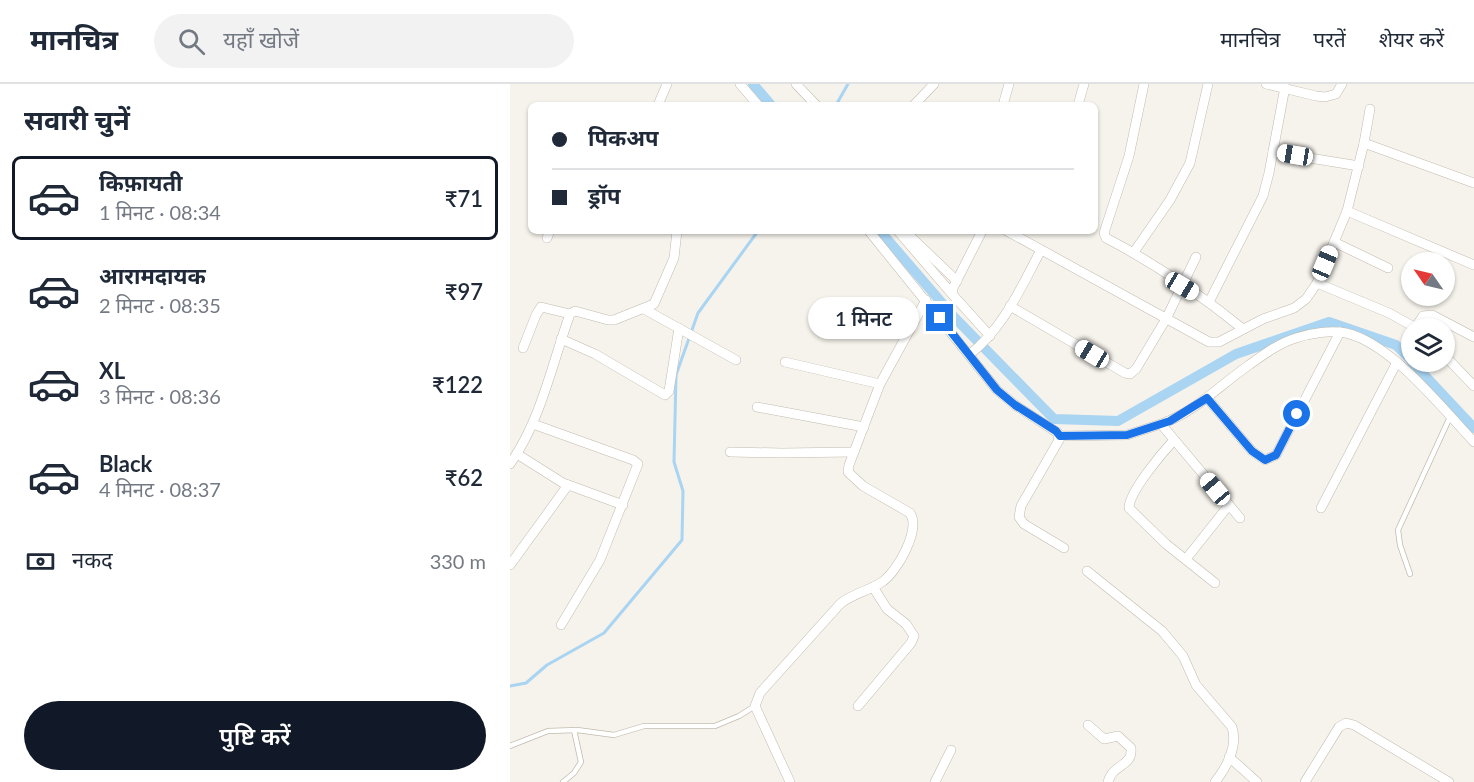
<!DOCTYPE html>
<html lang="hi">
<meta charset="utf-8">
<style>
body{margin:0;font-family:Lato,"Noto Sans Devanagari",sans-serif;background:#f2f2f3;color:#1f2937;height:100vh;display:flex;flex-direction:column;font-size:22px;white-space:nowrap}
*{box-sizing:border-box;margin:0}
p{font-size:20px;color:#747a83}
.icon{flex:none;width:33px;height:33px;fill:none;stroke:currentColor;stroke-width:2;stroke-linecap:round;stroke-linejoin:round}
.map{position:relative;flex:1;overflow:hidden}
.panel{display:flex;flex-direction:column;background:#fff;width:510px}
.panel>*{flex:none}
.guide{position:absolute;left:18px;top:18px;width:570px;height:132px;border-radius:9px;box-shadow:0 2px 4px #0004;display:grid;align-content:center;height:132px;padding:0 24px;background:#fff}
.needle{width:39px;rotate:304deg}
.fabs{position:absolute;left:891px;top:168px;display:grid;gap:12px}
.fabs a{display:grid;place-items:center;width:54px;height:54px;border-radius:50%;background:#fff;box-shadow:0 2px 4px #0004;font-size:30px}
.end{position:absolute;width:27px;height:27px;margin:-14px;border:8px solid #1a73e8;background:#fff;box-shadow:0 0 0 3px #fff}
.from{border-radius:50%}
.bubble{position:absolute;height:42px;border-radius:21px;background:#fff;box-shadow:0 2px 4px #0004;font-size:20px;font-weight:600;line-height:42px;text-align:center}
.car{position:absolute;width:18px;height:36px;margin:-18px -9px;border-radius:8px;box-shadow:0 0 4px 2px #0007;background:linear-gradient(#fff 24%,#345 0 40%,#fff 0 76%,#345 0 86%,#fff 0)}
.guide b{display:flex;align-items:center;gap:21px;height:57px;font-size:22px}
.guide b+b{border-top:2px solid #e0e1e3}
.guide i{width:15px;height:15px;background:#1f2937}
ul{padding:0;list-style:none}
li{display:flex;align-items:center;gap:18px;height:84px;margin:0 12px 9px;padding:0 12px;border:3px solid transparent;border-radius:9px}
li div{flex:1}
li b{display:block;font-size:22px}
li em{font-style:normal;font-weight:600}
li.active{border-color:#111827}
li>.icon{width:54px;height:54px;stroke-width:1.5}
h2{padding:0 24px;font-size:27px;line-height:72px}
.pay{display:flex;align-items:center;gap:15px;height:66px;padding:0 24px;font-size:22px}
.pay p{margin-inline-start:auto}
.action{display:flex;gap:12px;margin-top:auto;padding:12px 24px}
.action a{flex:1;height:69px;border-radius:36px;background:#111827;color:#fff;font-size:24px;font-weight:600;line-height:69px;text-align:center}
header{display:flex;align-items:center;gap:36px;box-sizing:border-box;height:84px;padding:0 30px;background:#fff;border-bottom:2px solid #e0e1e3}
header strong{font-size:28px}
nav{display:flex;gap:33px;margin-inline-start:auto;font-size:21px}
.search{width:420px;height:54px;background:#f2f2f3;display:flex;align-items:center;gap:15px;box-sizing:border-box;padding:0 21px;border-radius:33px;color:#747a83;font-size:22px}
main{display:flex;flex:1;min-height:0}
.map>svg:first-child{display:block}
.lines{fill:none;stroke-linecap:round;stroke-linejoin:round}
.stream{stroke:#a9d4f2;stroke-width:3}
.canal{stroke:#a9d4f2;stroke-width:10}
.service-casing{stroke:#c2bbae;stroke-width:6}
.minor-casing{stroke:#c2bbae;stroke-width:10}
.service{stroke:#fff;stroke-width:4.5}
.minor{stroke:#fff;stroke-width:9}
.route{stroke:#1a73e8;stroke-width:8}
</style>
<header>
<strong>मानचित्र</strong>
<div class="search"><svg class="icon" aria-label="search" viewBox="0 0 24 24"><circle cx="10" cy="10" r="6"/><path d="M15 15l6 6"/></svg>यहाँ खोजें</div>
<nav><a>मानचित्र</a><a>परतें</a><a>शेयर करें</a></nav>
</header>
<main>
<section class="panel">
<h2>सवारी चुनें</h2>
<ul>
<li class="active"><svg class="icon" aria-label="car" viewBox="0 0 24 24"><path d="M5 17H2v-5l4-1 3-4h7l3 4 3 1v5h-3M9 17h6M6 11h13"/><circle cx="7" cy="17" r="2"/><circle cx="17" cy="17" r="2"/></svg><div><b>किफ़ायती</b><p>1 मिनट · 08:34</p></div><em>₹71</em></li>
<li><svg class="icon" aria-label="car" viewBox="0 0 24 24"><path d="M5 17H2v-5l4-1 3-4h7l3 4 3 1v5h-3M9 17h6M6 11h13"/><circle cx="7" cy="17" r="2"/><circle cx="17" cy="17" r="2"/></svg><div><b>आरामदायक</b><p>2 मिनट · 08:35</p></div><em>₹97</em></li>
<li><svg class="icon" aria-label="car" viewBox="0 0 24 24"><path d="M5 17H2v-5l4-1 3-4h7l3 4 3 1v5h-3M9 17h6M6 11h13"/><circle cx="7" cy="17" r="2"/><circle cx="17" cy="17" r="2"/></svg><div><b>XL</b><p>3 मिनट · 08:36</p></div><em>₹122</em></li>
<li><svg class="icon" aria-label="car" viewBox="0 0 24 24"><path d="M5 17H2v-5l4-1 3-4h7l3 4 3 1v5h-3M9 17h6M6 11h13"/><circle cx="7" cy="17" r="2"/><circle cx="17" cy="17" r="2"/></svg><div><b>Black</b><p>4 मिनट · 08:37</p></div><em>₹62</em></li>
</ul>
<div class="pay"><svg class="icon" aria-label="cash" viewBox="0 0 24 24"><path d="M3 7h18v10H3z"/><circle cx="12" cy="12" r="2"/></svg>नकद<p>330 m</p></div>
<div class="action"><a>पुष्टि करें</a></div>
</section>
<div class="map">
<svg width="964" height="698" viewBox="0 0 964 698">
<rect width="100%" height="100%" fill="#f6f3ec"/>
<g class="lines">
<!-- stream -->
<g class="stream">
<polyline points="326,21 338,0"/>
<polyline points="0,602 16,599 37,581 94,549 172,456 173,407 164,378 166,291 188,229 248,147"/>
</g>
<!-- canal -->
<g class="canal">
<polyline points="243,0 261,21"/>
<polyline points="370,147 444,233 544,335 608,337 726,270 819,238 886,261 902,277"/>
<polyline points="902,278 964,344"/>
</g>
<!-- service casing -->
<g class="service-casing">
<g id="service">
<polyline points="900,490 890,461 888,446 940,333"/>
<polyline points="0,662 38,647 67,646 104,651 134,642 205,642 229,632 245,622"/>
<polyline points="53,698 64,689 71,678 64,646"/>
</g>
</g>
<!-- minor casing -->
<g class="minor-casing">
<g id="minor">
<polyline points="230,0 248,21"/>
<polyline points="286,0 306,21"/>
<path d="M634 0 619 72 594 149 596 154C644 179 691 211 733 245"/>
<polyline points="756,0 806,12 815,13 826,10 832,0"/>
<polyline points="148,21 157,0"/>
<polyline points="404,21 424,0"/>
<polyline points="493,21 499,0"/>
<polyline points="568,21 574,0"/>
<polyline points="854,59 964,99"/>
<polyline points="763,68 849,82"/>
<polyline points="837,127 964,181"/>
<polyline points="359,147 487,306 505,321 548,349 549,356 511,422 509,433 514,440 554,464"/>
<polyline points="388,147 442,210"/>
<polyline points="399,147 401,153 447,197"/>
<polyline points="472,147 443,204 442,210 480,252"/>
<polyline points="497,147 699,258 709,258 753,235 784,224 796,215 807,199 837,127 854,59 860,25"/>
<polyline points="37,154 40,147"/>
<polyline points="824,158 878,184"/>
<polyline points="624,168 660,116 680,79 698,0"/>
<polyline points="807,199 879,229 906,244"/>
<polyline points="699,218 753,112 759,89 775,3"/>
<polyline points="500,222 615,289 620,290 626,285 656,235 686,173"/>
<polyline points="134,225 226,276"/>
<polyline points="905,244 913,232 922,231 964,253"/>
<polyline points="51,255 85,270 155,311 159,307 169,244"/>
<polyline points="13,264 26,231 31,223 60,230"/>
<path d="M459 271C494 244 511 203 531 166"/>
<polyline points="934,271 964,302"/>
<polyline points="275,278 370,300"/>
<polyline points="697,314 742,367 755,376 766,371 830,248"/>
<polyline points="247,323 354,343"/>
<polyline points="23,340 123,376 128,380 90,476 51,541"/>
<path d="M651 340C685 328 710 301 739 281 753 271 769 259 786 254 801 249 821 246 836 249 881 259 933 325 964 358"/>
<polyline points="550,352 617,351 651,340 730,434"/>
<path d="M664 356C652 369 619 408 619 424L656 460 705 499"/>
<polyline points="220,368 272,369 344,368"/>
<polyline points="7,370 53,399 113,421"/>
<path d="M0 380C31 336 42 280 60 230L65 227 98 236H104L144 220 164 174 167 147"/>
<polyline points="811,424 887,278"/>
<polyline points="676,475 719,421"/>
<polyline points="0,481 58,401"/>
<path d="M577 487 652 547 673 572 686 601 722 643C728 662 717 683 705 698"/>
<polyline points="348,622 401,559 404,552 396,540 377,525 363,503"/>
<path d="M578 641 594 655 608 652 621 664C623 683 603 679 598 698"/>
<polyline points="719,673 747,698"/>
<path d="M280 698 245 622 250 609 330 520C343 509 359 507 372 498 387 488 411 446 400 429L353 402 338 388 339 381 370 300 416 216"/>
<polyline points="425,698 441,666"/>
<polyline points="795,698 829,643 836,639 844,641 939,698"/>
</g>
</g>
<!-- service -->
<use href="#service" class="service"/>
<!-- minor -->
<use href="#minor" class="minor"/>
</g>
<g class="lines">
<!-- route -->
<polyline class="route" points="430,234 487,306 505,321 546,347 550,352 617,351 660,337 697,314 742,367 755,376 766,371 787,330"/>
</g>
</svg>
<div class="fabs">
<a><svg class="needle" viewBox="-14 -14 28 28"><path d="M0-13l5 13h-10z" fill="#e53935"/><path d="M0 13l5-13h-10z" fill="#747a83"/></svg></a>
<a><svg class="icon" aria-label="layers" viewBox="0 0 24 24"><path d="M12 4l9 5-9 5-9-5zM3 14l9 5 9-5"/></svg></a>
</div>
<i class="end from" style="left:787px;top:330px"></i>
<i class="end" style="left:430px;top:234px"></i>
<div class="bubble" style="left:298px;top:213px;width:111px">1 मिनट</div>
<i class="car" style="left:785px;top:71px;rotate:280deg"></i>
<i class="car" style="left:815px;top:179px;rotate:23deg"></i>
<i class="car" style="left:672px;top:202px;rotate:121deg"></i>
<i class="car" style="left:582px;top:270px;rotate:301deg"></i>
<i class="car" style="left:705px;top:405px;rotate:320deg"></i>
<div class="guide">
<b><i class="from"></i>पिकअप</b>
<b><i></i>ड्रॉप</b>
</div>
</div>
</main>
